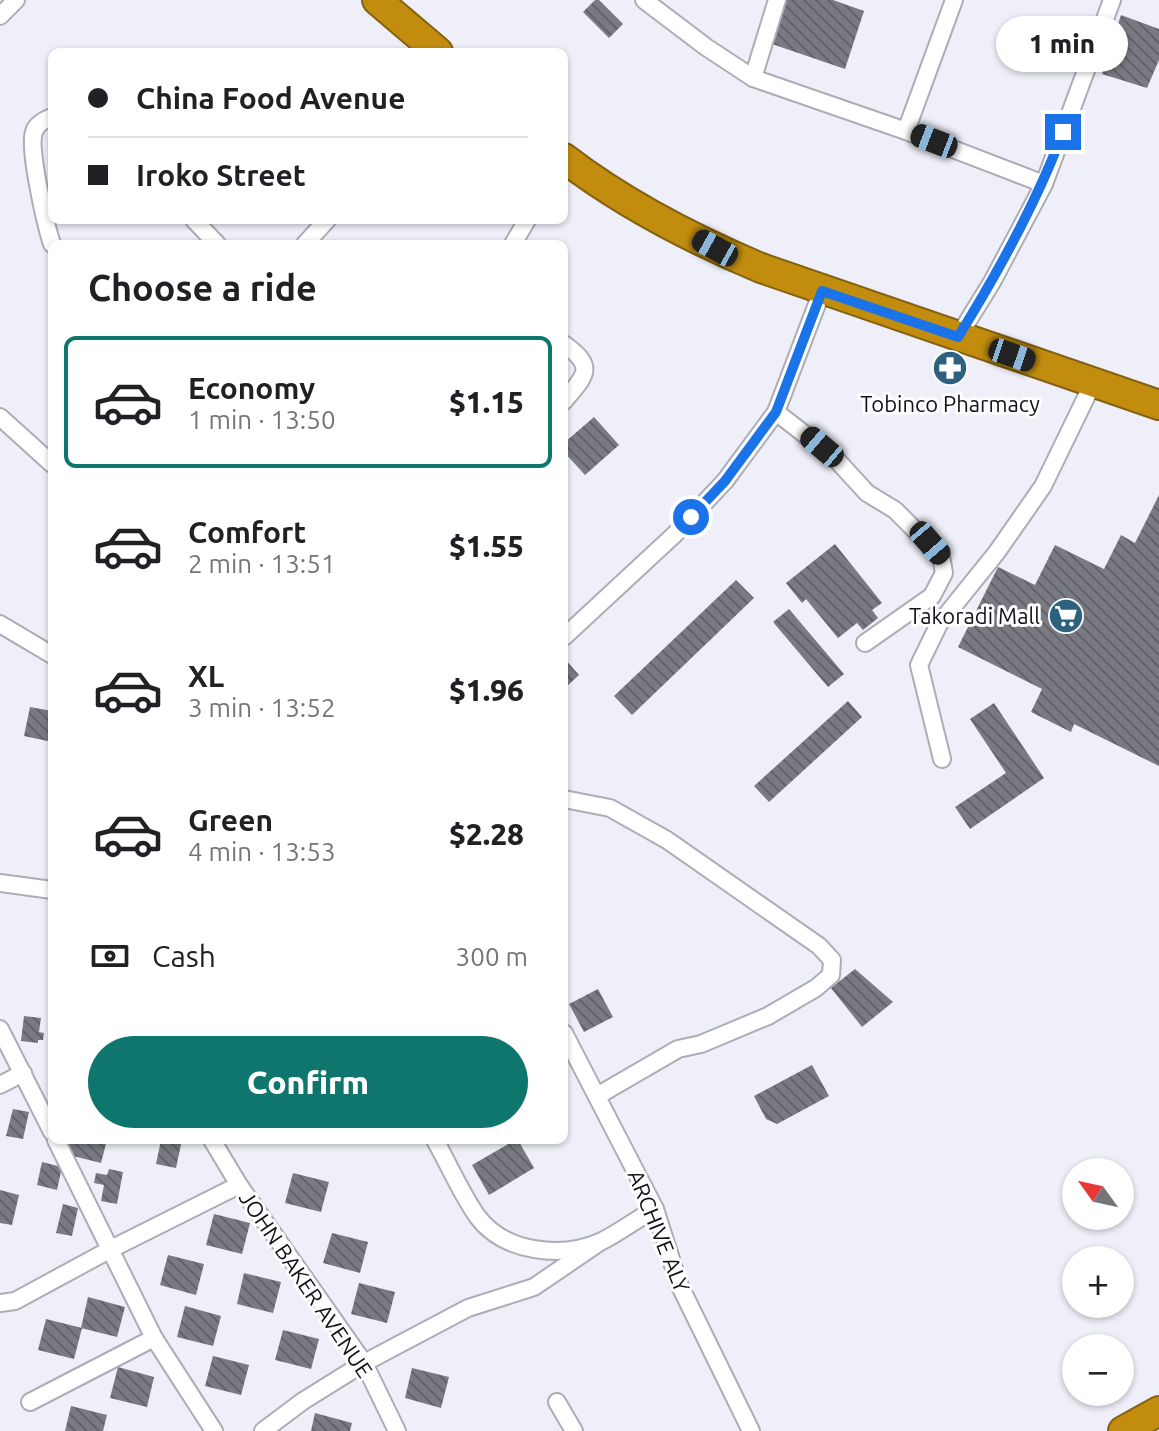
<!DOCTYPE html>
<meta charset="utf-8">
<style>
body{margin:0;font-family:Ubuntu,sans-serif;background:#f2f2f2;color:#202124;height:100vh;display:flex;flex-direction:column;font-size:30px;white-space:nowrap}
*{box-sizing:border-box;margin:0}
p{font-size:26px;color:#757577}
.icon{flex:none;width:44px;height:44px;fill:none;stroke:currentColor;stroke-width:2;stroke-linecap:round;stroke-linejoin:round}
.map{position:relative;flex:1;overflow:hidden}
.drawer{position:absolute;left:48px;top:240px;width:520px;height:904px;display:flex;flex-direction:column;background:#fff;border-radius:12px;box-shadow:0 2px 6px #0004}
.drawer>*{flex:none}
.banner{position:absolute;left:48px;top:48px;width:520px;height:176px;border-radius:12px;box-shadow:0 2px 6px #0004;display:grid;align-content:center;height:176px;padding:0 40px;background:#fff}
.needle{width:52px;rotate:303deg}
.buttons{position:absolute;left:1062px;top:1158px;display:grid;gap:16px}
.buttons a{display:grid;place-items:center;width:72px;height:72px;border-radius:50%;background:#fff;box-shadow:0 2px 6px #0004;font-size:40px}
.end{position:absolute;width:36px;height:36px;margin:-18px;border:10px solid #1a73e8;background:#fff;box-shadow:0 0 0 4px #fff}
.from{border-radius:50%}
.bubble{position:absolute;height:56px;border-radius:28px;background:#fff;box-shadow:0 2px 6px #0004;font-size:26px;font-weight:800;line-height:56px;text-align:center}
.car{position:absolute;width:24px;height:48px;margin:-24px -12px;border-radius:10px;box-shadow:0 0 6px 2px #0007;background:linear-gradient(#222 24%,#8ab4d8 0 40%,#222 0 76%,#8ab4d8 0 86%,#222 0)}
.banner b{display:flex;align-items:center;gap:28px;height:76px;font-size:30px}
.banner b+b{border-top:2px solid #e0e0e0}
.banner i{width:20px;height:20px;background:#202124}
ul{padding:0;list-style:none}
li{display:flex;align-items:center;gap:24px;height:132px;margin:0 16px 12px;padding:0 24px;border:4px solid transparent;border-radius:12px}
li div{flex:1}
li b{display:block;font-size:30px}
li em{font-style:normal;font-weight:800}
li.current{border-color:#0f766e}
li>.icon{width:72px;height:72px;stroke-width:1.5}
h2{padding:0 40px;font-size:36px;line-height:96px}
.pay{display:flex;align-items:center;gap:20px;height:88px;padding:0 40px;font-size:30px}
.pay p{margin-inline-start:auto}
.primary-button{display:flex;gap:16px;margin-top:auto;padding:16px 40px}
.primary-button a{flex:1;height:92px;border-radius:48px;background:#0f766e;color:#fff;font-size:32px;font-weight:800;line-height:92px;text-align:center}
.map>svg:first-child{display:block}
.building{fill:url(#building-back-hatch)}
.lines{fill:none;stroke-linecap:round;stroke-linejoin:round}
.street-casing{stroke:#acadb6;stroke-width:20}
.highway-casing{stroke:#846211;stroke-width:32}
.street{stroke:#fff;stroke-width:16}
.highway{stroke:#c28d0f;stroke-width:28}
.route{stroke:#1a73e8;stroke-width:10}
.labels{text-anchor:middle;stroke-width:6;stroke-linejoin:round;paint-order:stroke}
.poi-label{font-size:22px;fill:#111215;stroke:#fcfdfe}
.street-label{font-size:22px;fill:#111215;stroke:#fcfdfe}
</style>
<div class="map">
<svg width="1159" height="1431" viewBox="0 0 1159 1431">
<defs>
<pattern id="building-back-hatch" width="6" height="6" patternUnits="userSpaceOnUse" patternTransform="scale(2)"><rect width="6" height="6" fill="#797a82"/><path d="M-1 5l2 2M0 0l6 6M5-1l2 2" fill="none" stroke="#626369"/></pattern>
</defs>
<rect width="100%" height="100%" fill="#eeeff8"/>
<!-- building -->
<g class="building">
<polygon points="595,0 599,0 623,24 609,38 583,12"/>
<polygon points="781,0 833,0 864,11 845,69 766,42"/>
<polygon points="1121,15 1159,29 1159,60 1147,88 1102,74"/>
<polygon points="594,417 619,445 585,475 564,452 564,443"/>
<polygon points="1159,495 1159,766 1074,724 1071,732 1031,712 1042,689 958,647 998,567 1035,585 1055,545 1104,569 1121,535 1135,543"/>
<polygon points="835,544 882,603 872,610 878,618 863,630 857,623 838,638 806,599 802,603 786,583"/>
<polygon points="736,580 754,598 632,715 614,696"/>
<polygon points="789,609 844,674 828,687 773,622"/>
<polygon points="564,658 579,675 564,689"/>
<polygon points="848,701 862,717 769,802 754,786"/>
<polygon points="994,703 1044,778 970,829 955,807 1006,773 970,719"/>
<polygon points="30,707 52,711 52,742 24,736"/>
<polygon points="855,969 893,1002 862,1027 831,988"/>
<polygon points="598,989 613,1017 584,1032 569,1004"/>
<polygon points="24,1016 41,1018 39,1032 44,1033 43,1040 38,1040 38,1043 21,1041"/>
<polygon points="812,1065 829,1096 777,1124 766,1119 754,1096"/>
<polygon points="13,1109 29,1112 23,1139 6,1136"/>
<polygon points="69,1140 107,1140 101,1163 65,1154"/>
<polygon points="161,1140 182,1140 176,1168 156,1164"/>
<polygon points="515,1140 518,1140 534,1168 489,1195 472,1165"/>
<polygon points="42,1162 62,1167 57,1190 37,1185"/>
<polygon points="109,1169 123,1172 117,1204 101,1201 104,1185 94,1183 96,1173 107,1175"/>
<polygon points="293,1173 329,1182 321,1212 285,1203"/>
<polygon points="0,1190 19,1195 12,1225 0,1223"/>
<polygon points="63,1204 78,1208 72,1236 56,1233"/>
<polygon points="214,1214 250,1223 242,1254 206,1245"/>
<polygon points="332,1233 368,1242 360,1273 323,1263"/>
<polygon points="168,1255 204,1264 196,1295 160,1285"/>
<polygon points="244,1273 281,1282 273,1313 237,1304"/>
<polygon points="359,1283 395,1292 387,1323 351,1314"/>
<polygon points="88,1297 125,1307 117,1337 81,1328"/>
<polygon points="185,1306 221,1316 213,1346 177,1337"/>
<polygon points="46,1319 82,1328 74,1359 38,1350"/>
<polygon points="283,1330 319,1339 311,1369 275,1360"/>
<polygon points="213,1356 249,1365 241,1395 205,1386"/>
<polygon points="118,1367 154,1377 147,1407 110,1398"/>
<polygon points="412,1368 449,1377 441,1408 405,1398"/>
<polygon points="71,1406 107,1415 103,1431 65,1431"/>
<polygon points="315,1413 352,1423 350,1431 311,1431"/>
</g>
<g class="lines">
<!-- street casing -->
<g class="street-casing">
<g id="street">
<polyline points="644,0 706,47 753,78 906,131 1044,184"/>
<polyline points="0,16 16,0"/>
<polyline points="753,78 777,0"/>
<path d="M52 117C44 120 36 124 34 132 28 148 46 226 52 244"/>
<polyline points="906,131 954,0"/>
<polyline points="194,220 217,244"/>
<polyline points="305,244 327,220"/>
<polyline points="513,244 527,220"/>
<polyline points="958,337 992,282 1044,184 1112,0"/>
<path d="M564 344C596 367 586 375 564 401"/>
<polyline points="776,412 835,458 867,493 895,510 941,556 944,573 932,596 865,643"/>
<polyline points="0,417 52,464"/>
<polyline points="0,624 52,655"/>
<polyline points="564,637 674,535 725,481 776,412 822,291"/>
<polyline points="942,759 919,665 939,624 997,552 1043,486 1093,383"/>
<polyline points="564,799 610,808 667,840 819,946 832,960 831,975 816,988 768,1016 701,1044 678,1049 597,1096"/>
<polyline points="0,883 52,890"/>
<polyline points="0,1029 52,1132"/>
<polyline points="564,1033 655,1209 679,1284 751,1431"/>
<polyline points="0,1085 23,1073"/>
<polyline points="56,1140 154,1338 214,1431"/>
<polyline points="212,1140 239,1185 364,1363 397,1431"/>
<path d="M435 1140C449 1165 461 1193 477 1216 504 1253 562 1259 602 1241 620 1232 637 1219 655 1209"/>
<polyline points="0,1303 15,1301 111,1249 239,1185"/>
<polyline points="30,1402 154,1338"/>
<polyline points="557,1402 574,1431"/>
<polyline points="263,1431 303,1401 364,1363 468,1308 534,1287 600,1242"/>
</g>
</g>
<!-- highway casing -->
<g class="highway-casing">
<g id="highway">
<polyline points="377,0 438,52"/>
<path d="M564 158C624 204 692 239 761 268L1159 405"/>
<polyline points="1123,1431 1159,1411"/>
</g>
</g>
<!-- street -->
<use href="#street" class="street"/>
<!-- highway -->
<use href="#highway" class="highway"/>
</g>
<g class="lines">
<!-- route -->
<path class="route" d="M691 517 725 481 776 412 822 291 958 337C999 271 1036 204 1063 132"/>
</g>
<!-- icons -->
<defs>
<g id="pharmacy-disc" transform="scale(1.8)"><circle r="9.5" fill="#2d617d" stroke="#fcfdfe"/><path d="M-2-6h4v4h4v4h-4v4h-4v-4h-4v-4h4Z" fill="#fff"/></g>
<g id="supermarket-disc" transform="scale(1.8)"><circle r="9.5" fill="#2d617d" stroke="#fcfdfe"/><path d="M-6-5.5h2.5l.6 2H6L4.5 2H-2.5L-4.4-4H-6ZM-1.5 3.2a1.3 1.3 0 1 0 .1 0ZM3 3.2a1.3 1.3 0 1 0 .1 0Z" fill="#fff"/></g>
</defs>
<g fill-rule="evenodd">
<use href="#pharmacy-disc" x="950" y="368"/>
<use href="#supermarket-disc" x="1066" y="616"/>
</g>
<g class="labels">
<!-- poi labels -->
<g class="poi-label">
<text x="950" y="412">Tobinco Pharmacy</text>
<text x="1040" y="624" text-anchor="end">Takoradi Mall</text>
</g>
<!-- street labels -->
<g class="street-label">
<text transform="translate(659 1231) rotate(68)" y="8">ARCHIVE ALY</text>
<text transform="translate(306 1284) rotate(56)" y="8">JOHN BAKER AVENUE</text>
</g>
</g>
</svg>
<div class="buttons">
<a><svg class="needle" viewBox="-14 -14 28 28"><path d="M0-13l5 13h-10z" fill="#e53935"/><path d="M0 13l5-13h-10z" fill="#757577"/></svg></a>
<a>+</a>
<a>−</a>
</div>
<i class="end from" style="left:691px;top:517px"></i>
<i class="end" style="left:1063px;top:132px"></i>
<div class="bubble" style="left:996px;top:16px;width:132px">1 min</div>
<i class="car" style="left:934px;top:141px;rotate:291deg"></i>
<i class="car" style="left:715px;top:248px;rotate:299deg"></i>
<i class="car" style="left:1012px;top:355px;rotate:109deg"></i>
<i class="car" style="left:822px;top:447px;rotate:310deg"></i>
<i class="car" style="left:930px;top:543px;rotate:139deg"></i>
<div class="banner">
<b><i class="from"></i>China Food Avenue</b>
<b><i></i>Iroko Street</b>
</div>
<section class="drawer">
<h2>Choose a ride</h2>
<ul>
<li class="current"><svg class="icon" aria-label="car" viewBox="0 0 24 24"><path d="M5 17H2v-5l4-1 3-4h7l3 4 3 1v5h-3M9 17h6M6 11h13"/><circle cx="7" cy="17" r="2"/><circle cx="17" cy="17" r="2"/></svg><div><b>Economy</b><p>1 min · 13:50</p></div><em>$1.15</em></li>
<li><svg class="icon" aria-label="car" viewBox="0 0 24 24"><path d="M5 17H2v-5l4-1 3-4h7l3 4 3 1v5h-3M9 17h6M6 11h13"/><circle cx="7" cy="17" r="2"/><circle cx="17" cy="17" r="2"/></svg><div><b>Comfort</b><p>2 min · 13:51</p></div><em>$1.55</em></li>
<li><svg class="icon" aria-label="car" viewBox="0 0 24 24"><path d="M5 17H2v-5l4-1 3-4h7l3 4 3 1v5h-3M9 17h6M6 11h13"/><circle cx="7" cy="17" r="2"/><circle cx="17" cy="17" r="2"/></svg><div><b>XL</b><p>3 min · 13:52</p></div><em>$1.96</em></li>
<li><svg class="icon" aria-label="car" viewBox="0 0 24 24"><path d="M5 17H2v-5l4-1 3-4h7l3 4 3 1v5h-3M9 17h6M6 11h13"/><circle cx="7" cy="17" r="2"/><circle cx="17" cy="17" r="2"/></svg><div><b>Green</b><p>4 min · 13:53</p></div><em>$2.28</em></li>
</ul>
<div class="pay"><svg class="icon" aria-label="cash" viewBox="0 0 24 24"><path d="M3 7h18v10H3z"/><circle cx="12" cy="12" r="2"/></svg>Cash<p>300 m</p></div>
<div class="primary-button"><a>Confirm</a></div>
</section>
</div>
